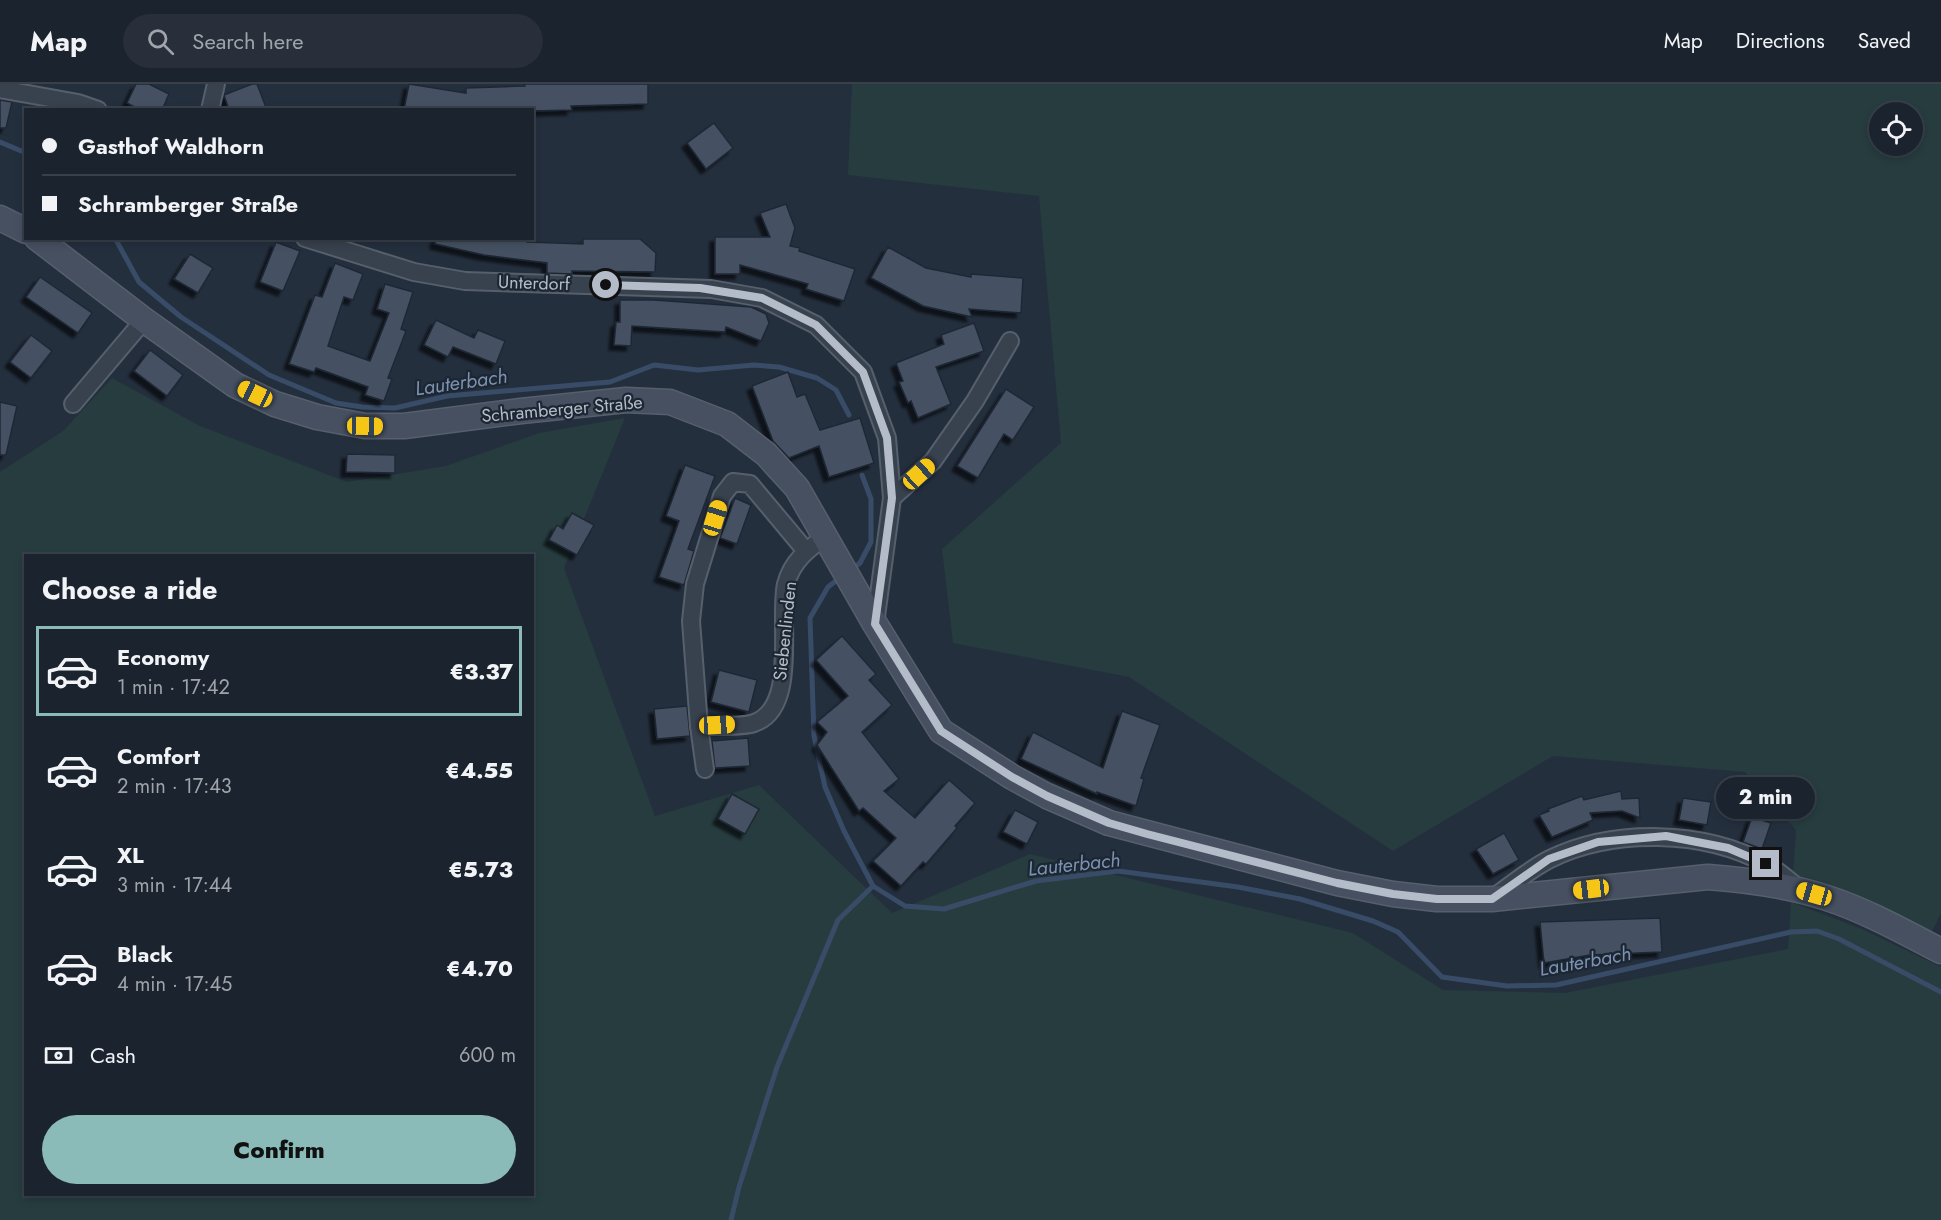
<!DOCTYPE html>
<meta charset="utf-8">
<style>
body{margin:0;font-family:Jost,sans-serif;background:#282f3a;color:#f1f3f6;height:100vh;display:flex;flex-direction:column;font-size:22px;white-space:nowrap}
*{box-sizing:border-box;margin:0}
p{font-size:20px;color:#a0a4aa}
.icon{flex:none;width:33px;height:33px;fill:none;stroke:currentColor;stroke-width:2;stroke-linecap:round;stroke-linejoin:round}
.map{position:relative;flex:1;overflow:hidden}
.drawer{position:absolute;left:24px;top:470px;width:510px;height:642px;display:flex;flex-direction:column;background:#1b232e;border-radius:0px;box-shadow:0 3px 9px #0003,0 0 0 2px #39404a}
.drawer>*{flex:none}
.top-card{position:absolute;left:24px;top:24px;width:510px;height:132px;border-radius:0px;box-shadow:0 3px 9px #0003,0 0 0 2px #39404a;display:grid;align-content:center;height:132px;padding:0 18px;background:#1b232e}
.buttons{position:absolute;left:1869px;top:18px;display:grid;gap:12px}
.buttons a{display:grid;place-items:center;width:54px;height:54px;border-radius:50%;background:#1b232e;box-shadow:0 3px 9px #0003,0 0 0 2px #39404a;font-size:30px}
.end{position:absolute;width:27px;height:27px;margin:-14px;border:8px solid #b4bcc9;background:#111;box-shadow:0 0 0 3px #111}
.from{border-radius:50%}
.bubble{position:absolute;height:42px;border-radius:21px;background:#1b232e;box-shadow:0 3px 9px #0003,0 0 0 2px #39404a;font-size:20px;font-weight:800;line-height:42px;text-align:center}
.car{position:absolute;width:18px;height:36px;margin:-18px -9px;border-radius:8px;box-shadow:0 0 4px 2px #0007;background:linear-gradient(#f5c518 24%,#345 0 40%,#f5c518 0 76%,#345 0 86%,#f5c518 0)}
.top-card b{display:flex;align-items:center;gap:21px;height:57px;font-size:22px}
.top-card b+b{border-top:2px solid #39404a}
.top-card i{width:15px;height:15px;background:#f1f3f6}
ul{padding:0;list-style:none}
li{display:flex;align-items:center;gap:18px;height:90px;margin:0 12px 9px;padding:0 6px;border:3px solid transparent;border-radius:0px}
li div{flex:1}
li b{display:block;font-size:22px}
li em{font-style:normal;font-weight:800}
li.selected{border-color:#8bbbb9}
li>.icon{width:54px;height:54px;stroke-width:1.5}
h2{padding:0 18px;font-size:27px;line-height:72px}
.pay{display:flex;align-items:center;gap:15px;height:66px;padding:0 18px;font-size:22px}
.pay p{margin-inline-start:auto}
.primary-button{display:flex;gap:12px;margin-top:auto;padding:12px 18px}
.primary-button a{flex:1;height:69px;border-radius:36px;background:#8bbbb9;color:#111;font-size:24px;font-weight:800;line-height:69px;text-align:center}
header{display:flex;align-items:center;gap:36px;box-sizing:border-box;height:84px;padding:0 30px;background:#1b232e;border-bottom:2px solid #39404a}
header strong{font-size:28px}
nav{display:flex;gap:33px;margin-inline-start:auto;font-size:21px}
.search{width:420px;height:54px;background:#282f3a;display:flex;align-items:center;gap:15px;box-sizing:border-box;padding:0 21px;border-radius:33px;color:#a0a4aa;font-size:22px}
.map>svg:first-child{display:block}
.green{fill:#263c3f;fill-rule:evenodd}
.lines{fill:none;stroke-linecap:round;stroke-linejoin:round}
.stream{stroke:#394c67;stroke-width:5}
.building{fill:#455162;stroke:#1f2835;stroke-width:1.5;filter:url(#shadow)}
.street-casing{stroke:#565f6c;stroke-width:20}
.secondary-casing{stroke:#565f6c;stroke-width:27}
.street{stroke:#38414e;stroke-width:16}
.secondary{stroke:#465061;stroke-width:24}
.route{stroke:#b4bcc9;stroke-width:8}
.labels{text-anchor:middle;stroke-width:4.5;stroke-linejoin:round;paint-order:stroke}
.street-label{font-size:18px;fill:#b4bcc9;stroke:#1d2633}
.water-label{font-size:20px;font-style:italic;fill:#7c92b1;stroke:#1d2633}
</style>
<header>
<strong>Map</strong>
<div class="search"><svg class="icon" aria-label="search" viewBox="0 0 24 24"><circle cx="10" cy="10" r="6"/><path d="M15 15l6 6"/></svg>Search here</div>
<nav><a>Map</a><a>Directions</a><a>Saved</a></nav>
</header>
<div class="map">
<svg width="1941" height="1136" viewBox="0 0 1941 1136">
<defs>
<filter id="shadow"><feDropShadow dx="-5" dy="5" stdDeviation="1.5" flood-color="#0009"/></filter>
</defs>
<rect width="100%" height="100%" fill="#242f3e"/>
<!-- green -->
<g class="green">
<path d="M852 0H1941V829L1931 849 1793 790 1796 746 1745 688 1553 672 1393 767 1129 593 953 559 942 465 1061 359 1039 112 848 91ZM1880 28H1912V62H1880Z"/>
<path d="M112 294 200 342 347 398 446 382 539 349 625 334 564 484 655 732 759 701 892 829 1030 770 1353 849 1443 906 1565 909 1788 865 1791 818 1862 845 1941 883V1136H0V388L63 347ZM26 471H532V1110H26Z"/>
</g>
<g class="lines">
<!-- stream -->
<g class="stream">
<polyline points="0,58 26,69"/>
<polyline points="115,154 139,198 181,233 269,291 336,319 362,323 395,324 447,312 610,298 654,281 698,286 754,281 779,283 817,294 836,306 849,331"/>
<polyline points="851,486 860,479 871,458 871,415 862,391"/>
<polyline points="841,493 828,503 810,534 814,652 825,703 844,747 873,802 905,822 944,825 1036,797 1118,787 1238,803 1300,815 1373,837 1398,848 1442,893 1507,902 1556,901 1791,848 1817,847 1839,855 1941,908"/>
<polyline points="731,1136 739,1103 777,983 838,836 873,802"/>
</g>
</g>
<!-- building -->
<g class="building">
<polygon points="136,0 149,0 169,10 162,26 140,26 127,19"/>
<polygon points="252,0 257,0 267,26 229,26 224,11"/>
<polygon points="409,0 466,9 466,4 525,2 524,0 648,0 648,20 571,22 572,26 532,27 404,26"/>
<polygon points="0,16 12,18 6,44 0,44"/>
<polygon points="714,39 733,64 706,85 687,59"/>
<polygon points="786,120 795,144 790,162 800,164 799,167 855,185 844,217 806,205 808,200 740,181 740,190 715,190 715,153 770,153 760,129"/>
<polygon points="436,154 527,154 527,158 583,160 583,155 640,155 656,169 655,188 572,187 572,190 547,189 547,179 484,171 435,160"/>
<polygon points="276,158 300,167 283,207 260,198"/>
<polygon points="888,163 926,184 971,193 971,190 1023,194 1021,229 969,225 972,233 923,222 871,194"/>
<polygon points="190,170 213,184 198,209 174,195"/>
<polygon points="335,179 363,190 353,216 344,213 328,262 370,277 389,229 377,225 385,200 413,208 401,245 406,247 388,294 392,295 384,317 365,311 368,303 316,284 314,288 289,280 315,211 322,213"/>
<polygon points="40,193 92,229 78,249 26,213"/>
<polygon points="620,216 654,216 751,223 766,230 769,239 761,257 726,243 725,248 632,242 631,262 614,261 616,238 620,238"/>
<polygon points="436,236 474,254 478,246 505,257 496,280 453,263 448,273 424,261"/>
<polygon points="974,239 984,267 936,283 951,320 918,334 911,317 908,319 899,298 903,297 896,279 944,260 941,251"/>
<polygon points="31,251 52,267 31,294 10,278"/>
<polygon points="150,266 183,291 167,312 134,287"/>
<polygon points="788,288 797,313 805,310 820,346 860,334 874,379 829,393 819,362 789,374 773,357 752,302"/>
<polygon points="1006,305 1034,323 1013,356 1004,350 978,394 957,382"/>
<polygon points="0,318 17,322 6,371 0,371"/>
<polygon points="347,370 395,371 395,389 346,388"/>
<polygon points="685,381 715,392 688,465 694,467 684,501 659,493 679,437 666,432"/>
<polygon points="735,414 751,421 737,460 720,454"/>
<polygon points="572,429 594,441 577,471 549,456 557,441 563,445"/>
<polygon points="842,552 876,590 869,596 892,621 862,648 899,695 884,707 915,734 949,696 975,719 955,742 957,744 926,780 923,778 901,802 873,777 896,754 863,724 859,727 817,661 827,648 817,638 848,612 816,576"/>
<polygon points="719,586 757,596 749,628 711,618"/>
<polygon points="687,622 690,652 657,655 654,625"/>
<polygon points="1122,627 1160,641 1141,694 1144,695 1136,722 1097,708 1097,710 1021,675 1033,648 1103,684"/>
<polygon points="748,654 750,682 715,684 712,657"/>
<polygon points="1621,707 1622,715 1639,714 1640,734 1622,727 1590,729 1593,736 1552,753 1539,731 1549,727 1548,725 1582,712 1584,716"/>
<polygon points="732,710 759,725 745,750 718,735"/>
<polygon points="1683,714 1711,718 1707,741 1679,736"/>
<polygon points="1015,726 1038,738 1027,760 1003,748"/>
<polygon points="1752,733 1771,739 1762,765 1743,758"/>
<polygon points="1504,749 1519,776 1493,790 1476,765"/>
<polygon points="1660,834 1662,868 1590,871 1544,879 1540,838"/>
</g>
<g class="lines">
<!-- street casing -->
<g class="street-casing">
<g id="street">
<polyline points="0,5 78,19 98,26"/>
<polyline points="210,26 216,0"/>
<polyline points="305,154 414,188 465,197 711,205 762,214 816,241 863,288 887,354 892,414 875,540"/>
<polyline points="73,320 144,236"/>
<polyline points="892,414 933,377 975,317 1010,257"/>
<path d="M806 467 750 400 733 398 722 412 695 500 691 537 699 642C710 642 745 643 754 639 799 624 778 535 786 500 792 477 808 465 826 452"/>
<polyline points="699,642 705,685"/>
<path d="M1493 814C1511 801 1530 785 1550 775 1614 744 1704 746 1766 780 1779 787 1789 796 1799 805"/>
</g>
</g>
<!-- secondary casing -->
<g class="secondary-casing">
<g id="secondary">
<polyline points="0,134 26,147"/>
<path d="M37 154 144 236 235 301 275 320 317 333 365 342H404L521 327 626 316 670 318 727 340 766 370 797 404 875 540 941 647 1012 693 1047 712 1109 739 1337 799 1393 810 1437 815H1492L1708 793C1748 796 1788 801 1827 814 1867 827 1904 848 1941 867"/>
</g>
</g>
<!-- street -->
<use href="#street" class="street"/>
<!-- secondary -->
<use href="#secondary" class="secondary"/>
</g>
<g class="lines">
<!-- route -->
<polyline class="route" points="606,201 700,204 762,214 816,241 863,288 887,354 892,414 875,540 941,647 1012,693 1047,712 1109,739 1147,750 1337,799 1393,810 1437,815 1492,815 1549,775 1598,758 1666,752 1728,764 1766,780"/>
</g>
<g class="labels">
<!-- street labels -->
<g class="street-label">
<text transform="translate(534 199) rotate(2)" y="6">Unterdorf</text>
<text transform="translate(562 325) rotate(-5)" y="6">Schramberger Straße</text>
<text transform="translate(785 547) rotate(-84)" y="6">Siebenlinden</text>
</g>
<!-- water labels -->
<g class="water-label">
<text transform="translate(461 298) rotate(-8)" y="7">Lauterbach</text>
<text transform="translate(1074 780) rotate(-6)" y="7">Lauterbach</text>
<text transform="translate(1585 877) rotate(-10)" y="7">Lauterbach</text>
</g>
</g>
</svg>
<div class="buttons">
<a><svg class="icon" aria-label="locate" viewBox="0 0 24 24"><circle cx="12" cy="12" r="6"/><path d="M12 2v4M12 18v4M2 12h4M18 12h4"/></svg></a>
</div>
<i class="end from" style="left:606px;top:201px"></i>
<i class="end" style="left:1766px;top:780px"></i>
<div class="bubble" style="left:1716px;top:693px;width:99px">2 min</div>
<i class="car" style="left:255px;top:310px;rotate:295deg"></i>
<i class="car" style="left:365px;top:342px;rotate:91deg"></i>
<i class="car" style="left:919px;top:390px;rotate:48deg"></i>
<i class="car" style="left:715px;top:434px;rotate:17deg"></i>
<i class="car" style="left:717px;top:641px;rotate:87deg"></i>
<i class="car" style="left:1591px;top:805px;rotate:263deg"></i>
<i class="car" style="left:1814px;top:810px;rotate:286deg"></i>
<div class="top-card">
<b><i class="from"></i>Gasthof Waldhorn</b>
<b><i></i>Schramberger Straße</b>
</div>
<section class="drawer">
<h2>Choose a ride</h2>
<ul>
<li class="selected"><svg class="icon" aria-label="car" viewBox="0 0 24 24"><path d="M5 17H2v-5l4-1 3-4h7l3 4 3 1v5h-3M9 17h6M6 11h13"/><circle cx="7" cy="17" r="2"/><circle cx="17" cy="17" r="2"/></svg><div><b>Economy</b><p>1 min · 17:42</p></div><em>€3.37</em></li>
<li><svg class="icon" aria-label="car" viewBox="0 0 24 24"><path d="M5 17H2v-5l4-1 3-4h7l3 4 3 1v5h-3M9 17h6M6 11h13"/><circle cx="7" cy="17" r="2"/><circle cx="17" cy="17" r="2"/></svg><div><b>Comfort</b><p>2 min · 17:43</p></div><em>€4.55</em></li>
<li><svg class="icon" aria-label="car" viewBox="0 0 24 24"><path d="M5 17H2v-5l4-1 3-4h7l3 4 3 1v5h-3M9 17h6M6 11h13"/><circle cx="7" cy="17" r="2"/><circle cx="17" cy="17" r="2"/></svg><div><b>XL</b><p>3 min · 17:44</p></div><em>€5.73</em></li>
<li><svg class="icon" aria-label="car" viewBox="0 0 24 24"><path d="M5 17H2v-5l4-1 3-4h7l3 4 3 1v5h-3M9 17h6M6 11h13"/><circle cx="7" cy="17" r="2"/><circle cx="17" cy="17" r="2"/></svg><div><b>Black</b><p>4 min · 17:45</p></div><em>€4.70</em></li>
</ul>
<div class="pay"><svg class="icon" aria-label="cash" viewBox="0 0 24 24"><path d="M3 7h18v10H3z"/><circle cx="12" cy="12" r="2"/></svg>Cash<p>600 m</p></div>
<div class="primary-button"><a>Confirm</a></div>
</section>
</div>
